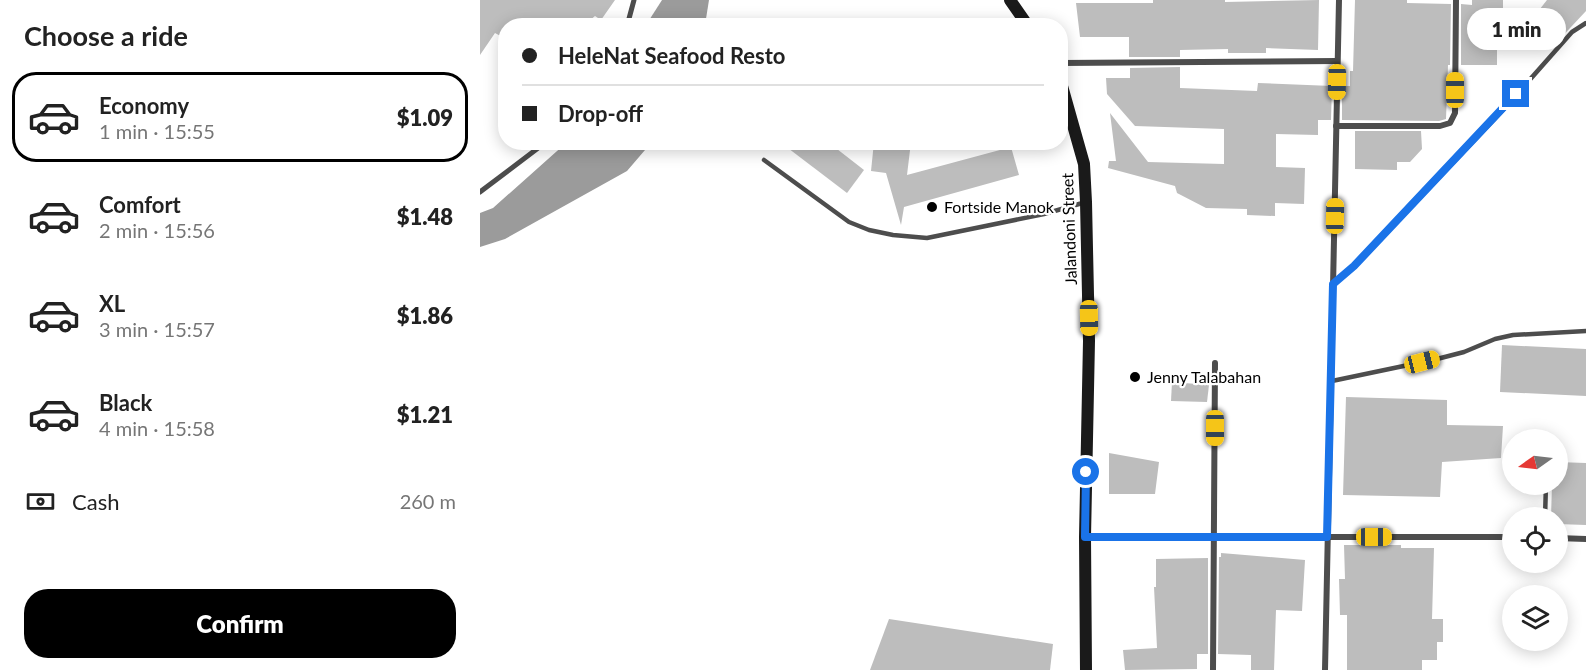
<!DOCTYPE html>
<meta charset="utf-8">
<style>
body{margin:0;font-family:Lato,sans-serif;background:#f6f6f6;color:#222;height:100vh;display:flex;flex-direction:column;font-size:22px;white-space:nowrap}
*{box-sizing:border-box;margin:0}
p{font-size:20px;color:#767676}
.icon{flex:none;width:33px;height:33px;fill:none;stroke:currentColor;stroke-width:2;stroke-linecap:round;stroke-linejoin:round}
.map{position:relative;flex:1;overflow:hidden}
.details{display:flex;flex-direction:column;background:#fff;width:480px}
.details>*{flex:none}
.banner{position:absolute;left:18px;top:18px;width:570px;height:132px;border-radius:24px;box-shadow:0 3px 15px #0003;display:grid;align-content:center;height:132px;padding:0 24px;background:#fff}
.needle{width:39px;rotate:256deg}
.buttons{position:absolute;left:1022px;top:429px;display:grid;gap:12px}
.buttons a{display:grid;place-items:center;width:66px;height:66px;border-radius:50%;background:#fff;box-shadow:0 3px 15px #0003;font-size:30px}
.end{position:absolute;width:27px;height:27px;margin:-14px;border:8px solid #1a73e8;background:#fff;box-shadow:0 0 0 3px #fff}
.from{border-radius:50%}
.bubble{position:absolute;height:42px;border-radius:21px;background:#fff;box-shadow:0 3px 15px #0003;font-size:20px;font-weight:800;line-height:42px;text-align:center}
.car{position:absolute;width:18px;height:36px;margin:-18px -9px;border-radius:8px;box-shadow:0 0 4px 2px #0007;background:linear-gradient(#f5c518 24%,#345 0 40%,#f5c518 0 76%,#345 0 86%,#f5c518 0)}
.banner b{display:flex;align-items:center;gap:21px;height:57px;font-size:22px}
.banner b+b{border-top:2px solid #e0e0e0}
.banner i{width:15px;height:15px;background:#222}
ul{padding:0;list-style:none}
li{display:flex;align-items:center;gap:18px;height:90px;margin:0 12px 9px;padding:0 12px;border:3px solid transparent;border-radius:24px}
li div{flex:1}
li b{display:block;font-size:22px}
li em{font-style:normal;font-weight:800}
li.current{border-color:#000}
li>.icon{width:54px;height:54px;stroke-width:1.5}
h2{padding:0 24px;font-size:27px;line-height:72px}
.pay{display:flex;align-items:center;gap:15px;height:66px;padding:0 24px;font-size:22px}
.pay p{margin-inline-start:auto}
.action{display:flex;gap:12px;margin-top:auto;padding:12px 24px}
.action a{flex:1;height:69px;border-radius:24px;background:#000;color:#fff;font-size:24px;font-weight:800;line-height:69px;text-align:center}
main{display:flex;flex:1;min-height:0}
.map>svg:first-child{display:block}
.water{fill:#9b9b9b}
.building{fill:#bdbdbd}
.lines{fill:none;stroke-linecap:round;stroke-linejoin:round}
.service{stroke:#4d4d4d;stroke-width:4.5}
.pedestrian{stroke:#4d4d4d;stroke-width:5}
.minor{stroke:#4d4d4d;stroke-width:6}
.secondary{stroke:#1a1a1a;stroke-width:12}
.route{stroke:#1a73e8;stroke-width:8}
.poi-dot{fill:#000;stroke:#fff;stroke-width:2}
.labels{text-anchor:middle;stroke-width:4.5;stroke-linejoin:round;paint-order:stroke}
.poi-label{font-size:16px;fill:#000;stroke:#fff;text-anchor:start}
.street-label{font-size:16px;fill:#000;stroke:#fff}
</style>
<main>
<section class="details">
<h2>Choose a ride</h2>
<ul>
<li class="current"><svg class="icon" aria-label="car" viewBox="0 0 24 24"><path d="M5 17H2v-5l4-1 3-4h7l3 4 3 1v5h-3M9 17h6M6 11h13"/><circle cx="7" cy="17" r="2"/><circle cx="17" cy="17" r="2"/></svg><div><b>Economy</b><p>1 min · 15:55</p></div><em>$1.09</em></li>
<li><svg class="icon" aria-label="car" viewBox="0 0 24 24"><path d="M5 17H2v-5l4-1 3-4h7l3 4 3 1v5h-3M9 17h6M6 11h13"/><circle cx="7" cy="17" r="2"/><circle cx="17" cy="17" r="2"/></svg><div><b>Comfort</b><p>2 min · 15:56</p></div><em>$1.48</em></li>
<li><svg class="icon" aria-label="car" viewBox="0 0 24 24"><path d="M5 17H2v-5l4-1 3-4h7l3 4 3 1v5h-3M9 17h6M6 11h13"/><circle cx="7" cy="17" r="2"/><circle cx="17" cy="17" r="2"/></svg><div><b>XL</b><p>3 min · 15:57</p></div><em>$1.86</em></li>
<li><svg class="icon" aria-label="car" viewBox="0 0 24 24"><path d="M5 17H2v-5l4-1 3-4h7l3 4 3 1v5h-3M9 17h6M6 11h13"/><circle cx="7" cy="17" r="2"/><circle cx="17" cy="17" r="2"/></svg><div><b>Black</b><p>4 min · 15:58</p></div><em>$1.21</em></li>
</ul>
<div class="pay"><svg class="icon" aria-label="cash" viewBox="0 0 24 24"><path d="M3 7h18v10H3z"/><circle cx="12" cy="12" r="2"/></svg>Cash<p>260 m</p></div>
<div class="action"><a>Confirm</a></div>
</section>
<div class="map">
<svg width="1106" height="670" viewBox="0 0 1106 670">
<rect width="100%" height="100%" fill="#fff"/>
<!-- water -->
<g class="water">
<polygon points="182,0 229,0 225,25 166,25"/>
<polygon points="86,143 171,143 147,171 25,239 0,247 0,213 13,208"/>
</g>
<!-- building -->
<g class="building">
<polygon points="0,0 135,0 121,20 115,16 103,26 26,26 26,39 15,33 0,55"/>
<polygon points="673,0 745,0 745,2 839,0 838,50 786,48 786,53 748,53 748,49 700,50 700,57 649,57 649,37 600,37 596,3 673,3"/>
<polygon points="875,0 927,0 927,3 971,4 970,65 968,65 966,119 959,121 862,120 862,86 870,86 870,71 873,71"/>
<polygon points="992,0 1023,0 1023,35 1017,35 1017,65 981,65 981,4 992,5"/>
<polygon points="1067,0 1106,0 1106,11 1076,43 1049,23"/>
<polygon points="700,67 700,88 777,91 778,83 852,86 851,120 838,120 838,135 796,134 796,167 825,168 824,204 795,203 795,216 767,215 767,209 726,208 697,193 695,186 628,168 629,161 636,161 630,113 668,162 744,164 744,129 655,126 627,94 626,78 650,78 650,68"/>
<polygon points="875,131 941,131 942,149 930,162 917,162 917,170 875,169"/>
<polygon points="300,142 348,142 384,170 367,193"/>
<polygon points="394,142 431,142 427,175 531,147 539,175 424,207 421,225 406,173 391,171"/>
<polygon points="1022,345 1106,349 1106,396 1020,392"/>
<polygon points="692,382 729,385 727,402 691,401"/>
<polygon points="866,397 967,400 967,425 1023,426 1021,458 962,462 960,497 863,495"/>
<polygon points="629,453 679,462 675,494 629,494"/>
<polygon points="1077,462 1106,463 1106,525 1077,524 1077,518 1071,518 1072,484 1077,484"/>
<polygon points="864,545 921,545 921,548 954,548 952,619 963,619 963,642 957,642 957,660 942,660 942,670 867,670 867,615 860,615 859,579 865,579"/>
<polygon points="741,553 825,560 822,611 796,610 794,670 771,670 771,655 738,654 739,557 741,557"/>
<polygon points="728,558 728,654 717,654 717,669 645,670 643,650 677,648 674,587 676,587 676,559"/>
<polygon points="409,619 573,644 570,670 390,670"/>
</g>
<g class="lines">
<!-- service -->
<g class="service">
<polyline points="284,160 369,222 389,230 413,235 447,238 564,214 606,202"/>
<polyline points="853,284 875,266 1023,110 1092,32 1106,23"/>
<polyline points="852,381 957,359 984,352 1015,339 1033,335 1106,331"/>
<polyline points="1065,518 1066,484"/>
</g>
<!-- pedestrian -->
<g class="pedestrian">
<polyline points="147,26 154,0"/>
<polyline points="0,192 66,142"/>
</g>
<!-- minor -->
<g class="minor">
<polyline points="580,63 857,61"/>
<polyline points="856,126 960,126 970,123 975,113 976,0"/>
<polyline points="605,537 1032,537"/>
<polyline points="1077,538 1106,539"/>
<polyline points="733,670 735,363"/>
<polyline points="845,670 859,0"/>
</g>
<!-- secondary -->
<g class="secondary">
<polyline points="530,0 548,26"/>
<polyline points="580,79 604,164 606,202 609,341 605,537 606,670"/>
</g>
</g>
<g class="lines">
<!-- route -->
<polyline class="route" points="606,472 605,537 847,537 853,284 874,266 1036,94"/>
</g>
<!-- markers -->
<g class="poi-dot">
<circle cx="452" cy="207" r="6"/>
<circle cx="655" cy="377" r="6"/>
</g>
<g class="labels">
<!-- poi labels -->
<g class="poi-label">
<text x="464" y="213">Fortside Manok</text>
<text x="667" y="383">Jenny Talabahan</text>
</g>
<!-- street labels -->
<g class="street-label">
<text transform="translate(589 229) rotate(-92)" y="6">Jalandoni Street</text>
</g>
</g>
</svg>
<div class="buttons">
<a><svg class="needle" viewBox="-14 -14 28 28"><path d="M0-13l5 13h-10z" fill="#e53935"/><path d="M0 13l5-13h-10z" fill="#767676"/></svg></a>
<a><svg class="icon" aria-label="locate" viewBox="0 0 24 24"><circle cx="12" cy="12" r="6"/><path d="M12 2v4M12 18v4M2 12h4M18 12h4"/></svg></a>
<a><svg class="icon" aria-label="layers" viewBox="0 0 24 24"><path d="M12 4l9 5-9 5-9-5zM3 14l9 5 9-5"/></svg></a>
</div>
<i class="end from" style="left:606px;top:472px"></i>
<i class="end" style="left:1036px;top:94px"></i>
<div class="bubble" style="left:987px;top:8px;width:99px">1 min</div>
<i class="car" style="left:857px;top:82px;rotate:181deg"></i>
<i class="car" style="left:975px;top:90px;rotate:0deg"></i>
<i class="car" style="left:855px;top:216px;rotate:1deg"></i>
<i class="car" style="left:609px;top:318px;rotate:179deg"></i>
<i class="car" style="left:942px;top:362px;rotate:76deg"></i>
<i class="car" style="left:735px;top:428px;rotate:180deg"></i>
<i class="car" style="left:894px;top:537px;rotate:90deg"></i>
<div class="banner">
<b><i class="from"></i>HeleNat Seafood Resto</b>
<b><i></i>Drop-off</b>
</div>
</div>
</main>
